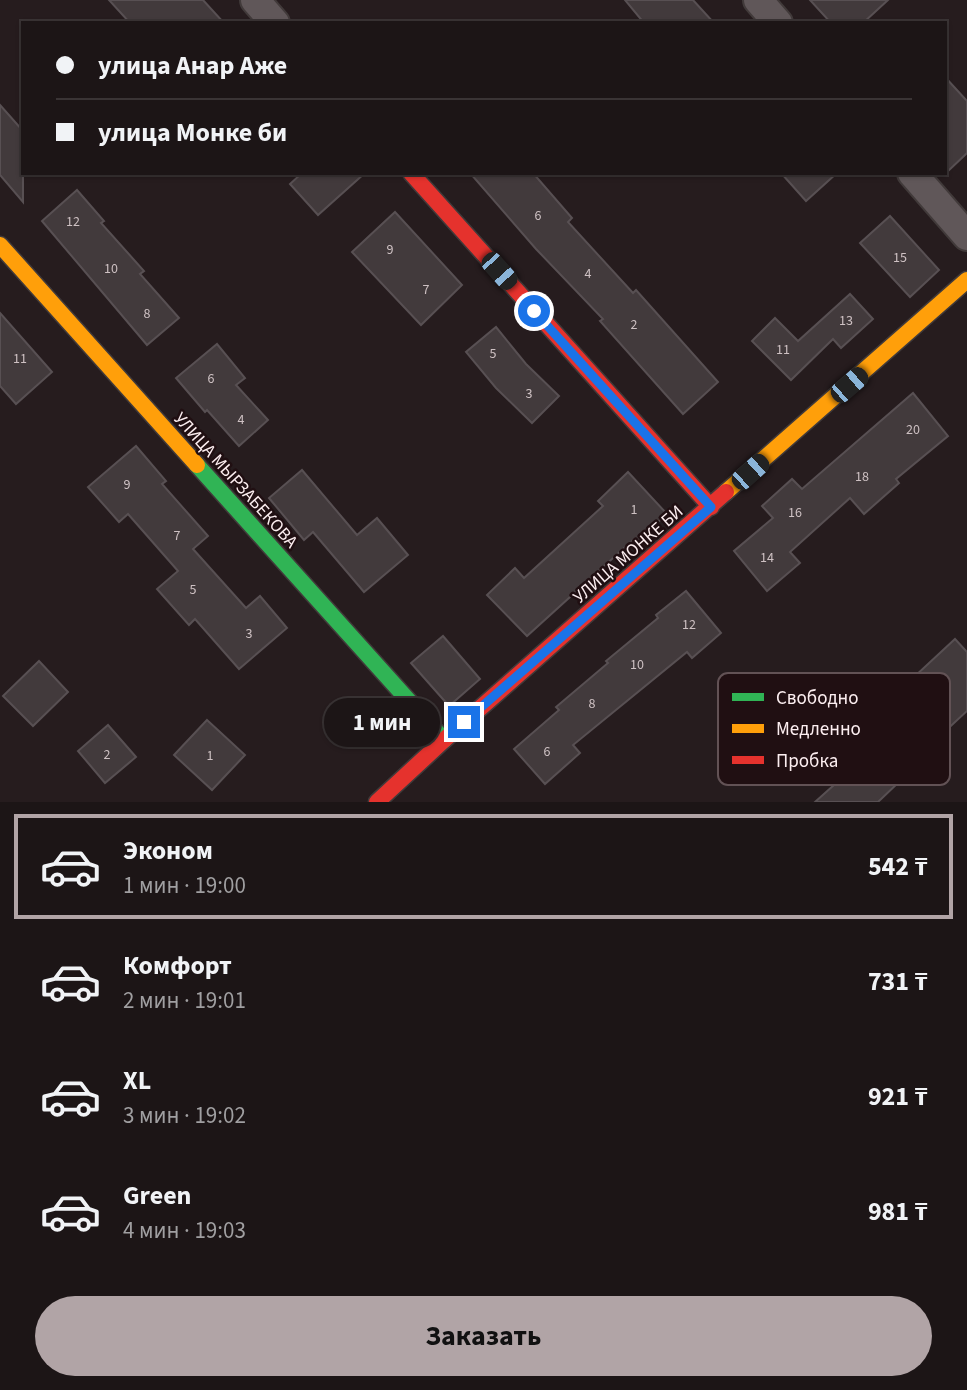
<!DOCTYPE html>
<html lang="ru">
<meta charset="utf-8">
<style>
body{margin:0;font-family:"Source Sans 3",sans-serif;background:#251e1f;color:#f1f3f6;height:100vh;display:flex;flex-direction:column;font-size:26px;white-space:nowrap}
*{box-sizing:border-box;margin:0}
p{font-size:23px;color:#a09fa1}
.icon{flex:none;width:38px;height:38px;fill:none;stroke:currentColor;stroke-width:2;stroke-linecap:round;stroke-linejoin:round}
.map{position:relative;height:802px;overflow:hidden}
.panel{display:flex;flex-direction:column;background:#1c1516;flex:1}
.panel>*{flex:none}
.top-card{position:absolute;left:21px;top:21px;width:926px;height:154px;border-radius:0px;box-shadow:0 2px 5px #0004,0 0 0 2px #3a3435;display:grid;align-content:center;height:154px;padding:0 35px;background:#1c1516}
.end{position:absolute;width:32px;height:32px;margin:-16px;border:9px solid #1a73e8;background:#fff;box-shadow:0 0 0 4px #fff}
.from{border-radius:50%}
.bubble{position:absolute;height:49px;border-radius:24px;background:#1c1516;box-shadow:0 2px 5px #0004,0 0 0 2px #3a3435;font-size:23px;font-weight:700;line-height:49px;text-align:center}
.car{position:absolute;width:21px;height:42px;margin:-21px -10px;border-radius:9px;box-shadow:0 0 5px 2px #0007;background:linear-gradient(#222 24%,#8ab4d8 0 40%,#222 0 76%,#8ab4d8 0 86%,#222 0)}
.top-card b{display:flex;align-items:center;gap:24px;height:66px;font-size:26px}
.top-card b+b{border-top:2px solid #3a3435}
.top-card i{width:18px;height:18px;background:#f1f3f6}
ul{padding:12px 0 0;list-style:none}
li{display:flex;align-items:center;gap:21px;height:105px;margin:0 14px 10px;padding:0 21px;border:4px solid transparent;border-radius:0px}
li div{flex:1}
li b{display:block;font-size:26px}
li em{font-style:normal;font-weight:700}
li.current{border-color:#b1a4a6}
li>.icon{width:63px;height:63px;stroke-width:1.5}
.button{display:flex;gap:14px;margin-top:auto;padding:14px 35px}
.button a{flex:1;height:80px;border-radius:42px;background:#b1a4a6;color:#111;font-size:28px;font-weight:700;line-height:80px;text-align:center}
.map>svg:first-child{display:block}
.building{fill:#423a3c;stroke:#585053;stroke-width:2}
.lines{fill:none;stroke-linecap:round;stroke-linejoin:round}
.street-casing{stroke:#413a3a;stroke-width:32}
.fast-casing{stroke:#413a3a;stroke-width:19}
.slow-casing{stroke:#413a3a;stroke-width:19}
.jam-casing{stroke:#413a3a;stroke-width:19}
.street{stroke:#605759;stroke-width:28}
.fast{stroke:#30b455;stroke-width:16}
.slow{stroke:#ff9f0a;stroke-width:16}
.jam{stroke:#e5322d;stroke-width:16}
.route{stroke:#1a73e8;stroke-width:9}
.labels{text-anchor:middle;stroke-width:5;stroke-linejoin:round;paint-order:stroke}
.number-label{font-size:14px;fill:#cec1c3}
.street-label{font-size:18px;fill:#fceef0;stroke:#200f12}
.key{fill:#200f12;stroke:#625255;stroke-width:2}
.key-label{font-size:19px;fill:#fceef0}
</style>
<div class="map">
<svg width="967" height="802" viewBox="0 0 967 802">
<rect width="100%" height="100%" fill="#261c1e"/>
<!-- building -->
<g class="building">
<polygon points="109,0 203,0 224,23 130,23"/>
<polygon points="625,0 693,0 714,23 644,23"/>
<polygon points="810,0 888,0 863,23 831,23"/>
<polygon points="945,77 967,101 967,153 945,174"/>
<polygon points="0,105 23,131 23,202 0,175"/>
<polygon points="302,173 365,173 318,215 290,184"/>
<polygon points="470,173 533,173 572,218 568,222 633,293 636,290 718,382 683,414 600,321 603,319 536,249"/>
<polygon points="781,173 837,173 806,201"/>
<polygon points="77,190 104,221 101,223 144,271 140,274 179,318 147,345 42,221"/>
<polygon points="395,212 462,285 421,325 352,252"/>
<polygon points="890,216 939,270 910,297 860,243"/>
<polygon points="850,294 873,319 841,348 833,339 791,380 752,341 775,318 798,341"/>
<polygon points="0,313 52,372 16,404 0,386"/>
<polygon points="496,327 526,364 559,396 532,423 496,388 466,352"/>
<polygon points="217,344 245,378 236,385 268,420 239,446 207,410 205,412 176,378"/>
<polygon points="913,393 948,436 896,479 899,483 864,514 850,498 790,552 800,563 767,591 734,551 773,518 762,506 792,479 802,489"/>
<polygon points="136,446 166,481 162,484 208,536 193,549 246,608 260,596 287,628 239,669 195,619 189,625 157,589 178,571 128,514 119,522 88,487"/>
<polygon points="302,470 357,535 377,518 408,555 364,592 313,532 304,540 269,498"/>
<polygon points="628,472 667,514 636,542 634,539 527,636 487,595 515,568 524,578 603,506 598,501"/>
<polygon points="686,591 721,633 692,658 687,652 573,745 580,753 545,784 514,749 559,710 556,707 608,663 606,661 658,618 656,615"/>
<polygon points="443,636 480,679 449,706 411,663"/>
<polygon points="955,639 967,652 967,711 941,735 900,690"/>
<polygon points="39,661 68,692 33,726 3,696"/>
<polygon points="207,720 245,755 212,790 174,755"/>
<polygon points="108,725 136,757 105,783 78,751"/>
<polygon points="866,748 899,782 878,802 815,802 844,776 840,773"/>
</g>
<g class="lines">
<!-- street casing -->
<g class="street-casing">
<g id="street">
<polyline points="255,0 275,23"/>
<polyline points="758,0 778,23"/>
<polyline points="912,173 967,236"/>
</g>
</g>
<!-- fast casing -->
<g class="fast-casing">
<polyline id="fast" points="197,465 444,740"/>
</g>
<!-- slow casing -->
<g class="slow-casing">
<g id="slow">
<polyline points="0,245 197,465"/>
<polyline points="726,492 967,280"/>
</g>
</g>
<!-- jam casing -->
<g class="jam-casing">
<g id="jam">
<polyline points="411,173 711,507"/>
<polyline points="377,802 444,740 726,492"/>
</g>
</g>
<!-- street -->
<use href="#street" class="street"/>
<!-- fast -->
<use href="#fast" class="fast"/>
<!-- slow -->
<use href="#slow" class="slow"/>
<!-- jam -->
<use href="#jam" class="jam"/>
</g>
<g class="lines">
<!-- route -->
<polyline class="route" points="464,722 711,507 534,311"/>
</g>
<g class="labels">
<!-- number labels -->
<g class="number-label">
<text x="538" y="220">6</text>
<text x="73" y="226">12</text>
<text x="390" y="254">9</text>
<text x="900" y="262">15</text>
<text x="111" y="273">10</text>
<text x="588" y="278">4</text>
<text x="426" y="294">7</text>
<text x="147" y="318">8</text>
<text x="846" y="325">13</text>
<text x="634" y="329">2</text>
<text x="783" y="354">11</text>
<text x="493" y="358">5</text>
<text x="20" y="363">11</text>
<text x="211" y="383">6</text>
<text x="529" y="398">3</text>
<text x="241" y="424">4</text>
<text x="913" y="434">20</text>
<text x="862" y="481">18</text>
<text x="127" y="489">9</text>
<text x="634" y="514">1</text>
<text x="795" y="517">16</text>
<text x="177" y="540">7</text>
<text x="767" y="562">14</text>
<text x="193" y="594">5</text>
<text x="689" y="629">12</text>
<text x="249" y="638">3</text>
<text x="637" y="669">10</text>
<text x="592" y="708">8</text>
<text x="547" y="756">6</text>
<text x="107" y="759">2</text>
<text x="210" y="760">1</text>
</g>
<!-- street labels -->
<g class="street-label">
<text transform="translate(236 480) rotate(48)" y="6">УЛИЦА МЫРЗАБЕКОВА</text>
<text transform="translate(628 554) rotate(-41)" y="6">УЛИЦА МОНКЕ БИ</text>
</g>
</g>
<!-- legend -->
<rect x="718" y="673" width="232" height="112" rx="10" class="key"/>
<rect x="732" y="693" width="32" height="8" fill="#30b455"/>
<rect x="732" y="724" width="32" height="9" fill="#ff9f0a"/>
<rect x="732" y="756" width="32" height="8" fill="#e5322d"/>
<g class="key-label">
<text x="776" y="704">Свободно</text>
<text x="776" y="735">Медленно</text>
<text x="776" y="767">Пробка</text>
</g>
</svg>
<i class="end from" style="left:534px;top:311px"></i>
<i class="end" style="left:464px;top:722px"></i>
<div class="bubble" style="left:324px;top:698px;width:116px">1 мин</div>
<i class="car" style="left:499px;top:271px;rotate:138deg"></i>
<i class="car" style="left:849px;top:385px;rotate:49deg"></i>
<i class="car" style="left:750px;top:472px;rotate:48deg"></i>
<div class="top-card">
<b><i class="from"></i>улица Анар Аже</b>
<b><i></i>улица Монке би</b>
</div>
</div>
<section class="panel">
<ul>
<li class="current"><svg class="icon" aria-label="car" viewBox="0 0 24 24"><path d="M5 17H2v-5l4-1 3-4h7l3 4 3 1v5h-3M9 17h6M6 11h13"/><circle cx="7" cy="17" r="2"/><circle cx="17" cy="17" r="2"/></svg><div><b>Эконом</b><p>1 мин · 19:00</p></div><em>542 ₸</em></li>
<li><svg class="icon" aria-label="car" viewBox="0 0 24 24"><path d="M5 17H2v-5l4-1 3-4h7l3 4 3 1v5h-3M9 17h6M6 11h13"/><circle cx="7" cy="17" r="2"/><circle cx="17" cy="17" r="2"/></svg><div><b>Комфорт</b><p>2 мин · 19:01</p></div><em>731 ₸</em></li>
<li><svg class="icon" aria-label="car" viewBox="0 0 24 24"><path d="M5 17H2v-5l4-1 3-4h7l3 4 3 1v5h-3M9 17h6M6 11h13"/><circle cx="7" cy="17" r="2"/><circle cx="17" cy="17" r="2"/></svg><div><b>XL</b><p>3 мин · 19:02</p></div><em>921 ₸</em></li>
<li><svg class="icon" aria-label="car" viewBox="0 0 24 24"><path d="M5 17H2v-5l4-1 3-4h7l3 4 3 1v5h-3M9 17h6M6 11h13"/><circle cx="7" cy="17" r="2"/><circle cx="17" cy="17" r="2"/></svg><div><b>Green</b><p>4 мин · 19:03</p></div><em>981 ₸</em></li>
</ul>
<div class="button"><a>Заказать</a></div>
</section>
